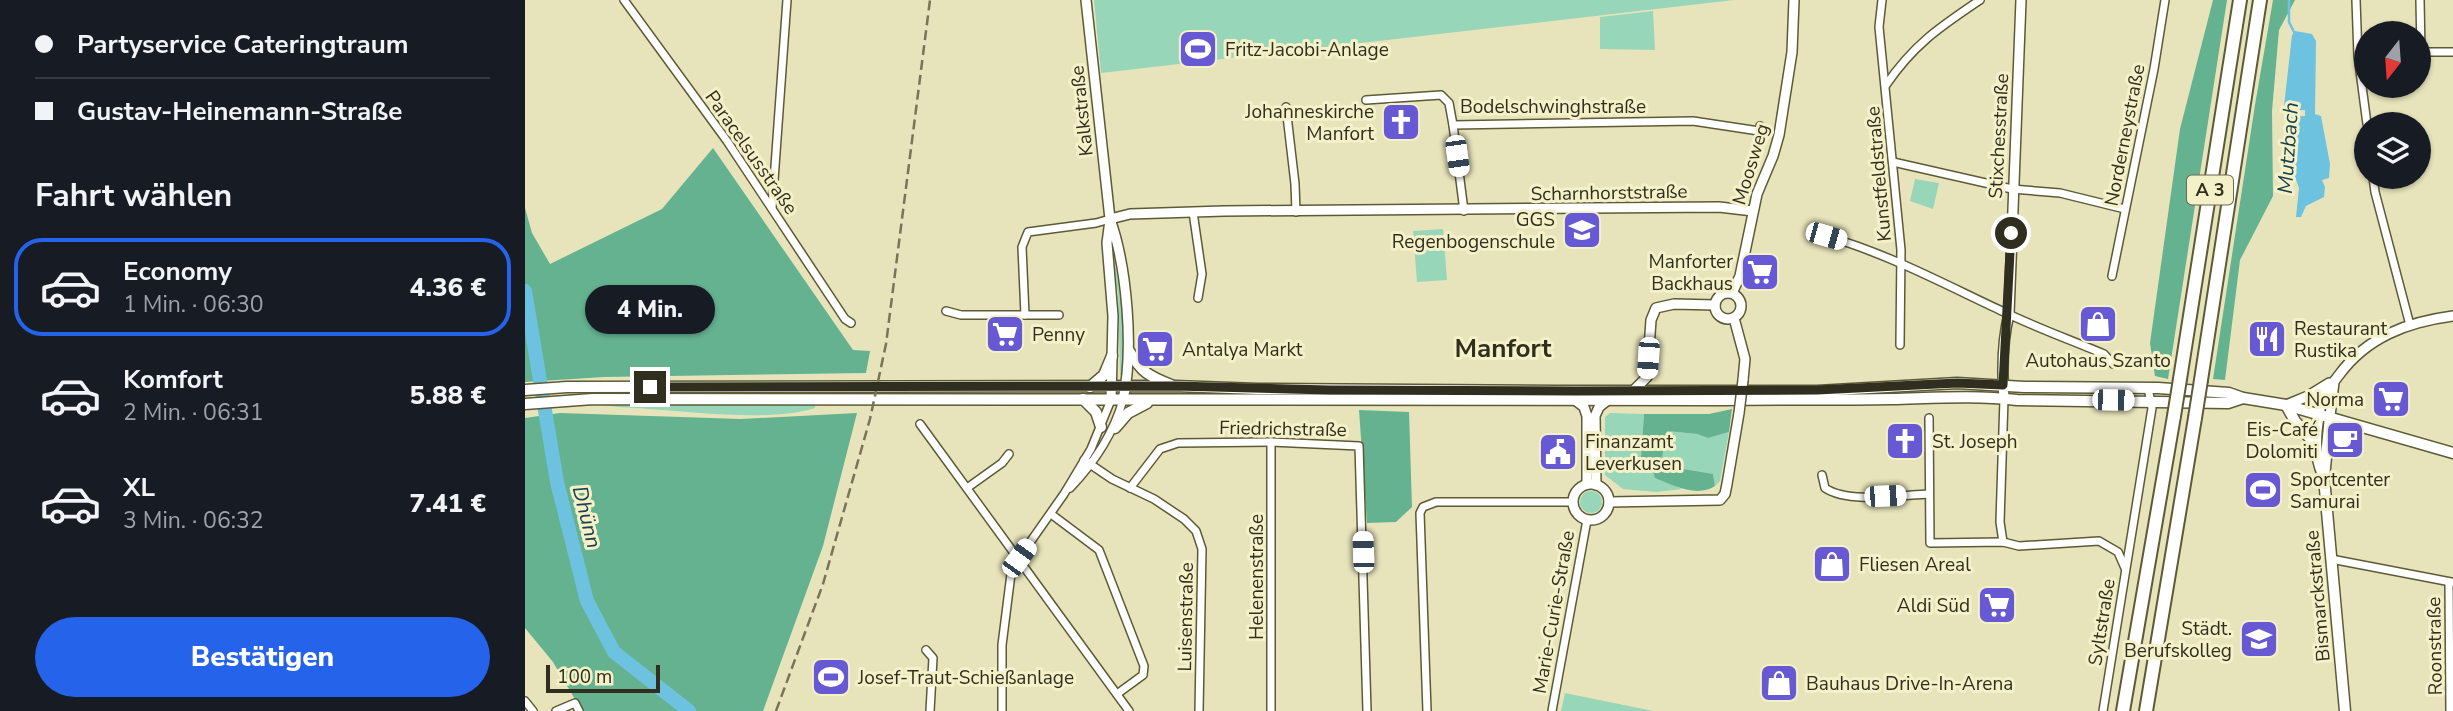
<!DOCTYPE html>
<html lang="de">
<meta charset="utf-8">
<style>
body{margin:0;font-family:"Nunito Sans",sans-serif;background:#20242c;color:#f1f3f6;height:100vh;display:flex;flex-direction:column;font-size:26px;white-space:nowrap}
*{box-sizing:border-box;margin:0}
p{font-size:23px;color:#9ea1a6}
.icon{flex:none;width:38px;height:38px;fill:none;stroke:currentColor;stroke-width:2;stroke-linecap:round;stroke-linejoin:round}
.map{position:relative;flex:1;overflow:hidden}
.drawer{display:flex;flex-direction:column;background:#171b24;width:525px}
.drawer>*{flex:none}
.banner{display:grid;align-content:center;height:154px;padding:0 35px;background:#171b24}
.needle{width:46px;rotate:197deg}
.fabs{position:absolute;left:1829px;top:21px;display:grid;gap:14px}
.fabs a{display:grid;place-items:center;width:77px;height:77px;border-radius:50%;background:#171b24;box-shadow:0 2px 5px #0004;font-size:35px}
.scale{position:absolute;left:21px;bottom:18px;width:114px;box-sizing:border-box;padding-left:7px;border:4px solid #302f1f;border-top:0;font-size:19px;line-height:24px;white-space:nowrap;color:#302f1f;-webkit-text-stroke:5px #f4f1c8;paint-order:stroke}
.end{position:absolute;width:32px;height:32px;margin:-16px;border:9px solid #302f1f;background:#fff;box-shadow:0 0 0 4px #fff}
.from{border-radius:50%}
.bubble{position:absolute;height:49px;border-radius:24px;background:#171b24;box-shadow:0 2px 5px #0004;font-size:23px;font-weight:800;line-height:49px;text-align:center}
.car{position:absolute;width:21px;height:42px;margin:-21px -10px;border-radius:9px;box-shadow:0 0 5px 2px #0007;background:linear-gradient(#fff 24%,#345 0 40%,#fff 0 76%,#345 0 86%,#fff 0)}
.banner b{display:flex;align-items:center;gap:24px;height:66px;font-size:26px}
.banner b+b{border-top:2px solid #363941}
.banner i{width:18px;height:18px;background:#f1f3f6}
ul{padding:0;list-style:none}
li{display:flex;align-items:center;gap:21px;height:98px;margin:0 14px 10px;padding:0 21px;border:4px solid transparent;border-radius:28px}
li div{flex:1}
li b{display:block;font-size:26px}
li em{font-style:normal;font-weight:800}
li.current{border-color:#2563eb}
li>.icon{width:63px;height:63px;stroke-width:1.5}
h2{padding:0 35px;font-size:32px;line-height:84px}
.action{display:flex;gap:14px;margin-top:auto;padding:14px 35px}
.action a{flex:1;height:80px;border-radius:42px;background:#2563eb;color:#fff;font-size:28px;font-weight:800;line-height:80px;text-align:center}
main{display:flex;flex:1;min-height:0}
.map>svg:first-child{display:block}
.green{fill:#98d6b9}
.forest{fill:#64b290}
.water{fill:#6dc2e0}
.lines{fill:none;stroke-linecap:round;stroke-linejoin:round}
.stream{stroke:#6dc2e0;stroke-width:2.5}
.river{stroke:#6dc2e0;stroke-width:14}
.minor-casing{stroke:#5d5a36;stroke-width:10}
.tertiary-casing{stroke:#5d5a36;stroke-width:12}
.secondary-casing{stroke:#5d5a36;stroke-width:13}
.motorway-casing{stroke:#5d5a36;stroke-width:16}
.minor{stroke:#fff;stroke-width:7}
.tertiary{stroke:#fff;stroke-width:9}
.secondary{stroke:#fff;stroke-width:10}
.motorway{stroke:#fff;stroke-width:12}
.rail{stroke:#76745b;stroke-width:2.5;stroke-dasharray:10 5;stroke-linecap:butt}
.tertiary-bridge-casing{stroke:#5d5a36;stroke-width:12;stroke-linecap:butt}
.motorway-bridge-casing{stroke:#5d5a36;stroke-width:16;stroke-linecap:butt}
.tertiary-bridge{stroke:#fff;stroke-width:9}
.motorway-bridge{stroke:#fff;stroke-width:12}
.route{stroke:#302f1f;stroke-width:9}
.labels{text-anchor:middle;stroke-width:6;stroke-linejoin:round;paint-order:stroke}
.shield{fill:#f4f1c8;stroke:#6b6952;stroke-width:2}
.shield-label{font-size:18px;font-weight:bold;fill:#302f1f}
.poi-label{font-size:19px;fill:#302f1f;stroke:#f4f1c8;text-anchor:start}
.street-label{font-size:19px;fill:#302f1f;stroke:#f4f1c8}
.water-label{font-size:21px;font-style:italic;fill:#1a414e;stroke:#f4f1c8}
.district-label{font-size:26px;font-weight:bold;fill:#302f1f;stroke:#f4f1c8}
</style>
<main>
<section class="drawer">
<div class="banner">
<b><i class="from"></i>Partyservice Cateringtraum</b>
<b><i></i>Gustav-Heinemann-Straße</b>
</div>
<h2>Fahrt wählen</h2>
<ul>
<li class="current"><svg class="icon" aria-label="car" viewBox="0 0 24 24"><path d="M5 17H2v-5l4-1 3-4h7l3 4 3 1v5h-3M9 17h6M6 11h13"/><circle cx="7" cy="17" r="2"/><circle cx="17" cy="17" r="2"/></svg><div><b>Economy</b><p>1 Min. · 06:30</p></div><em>4.36 €</em></li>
<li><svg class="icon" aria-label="car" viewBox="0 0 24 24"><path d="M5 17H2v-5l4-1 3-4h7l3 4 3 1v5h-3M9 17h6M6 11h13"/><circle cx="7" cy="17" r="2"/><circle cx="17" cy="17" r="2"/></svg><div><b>Komfort</b><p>2 Min. · 06:31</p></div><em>5.88 €</em></li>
<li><svg class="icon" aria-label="car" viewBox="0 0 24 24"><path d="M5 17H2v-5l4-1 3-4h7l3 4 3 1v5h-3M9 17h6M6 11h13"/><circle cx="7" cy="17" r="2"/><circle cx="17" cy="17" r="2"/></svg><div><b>XL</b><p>3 Min. · 06:32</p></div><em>7.41 €</em></li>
</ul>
<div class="action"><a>Bestätigen</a></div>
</section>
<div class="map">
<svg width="1928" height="711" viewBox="0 0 1928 711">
<rect width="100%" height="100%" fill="#e7e4bb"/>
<!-- green -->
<g class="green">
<polygon points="569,0 1209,0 576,73"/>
<polygon points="1128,11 1130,50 1075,49 1075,17"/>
<polygon points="1390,179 1414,183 1408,209 1385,201"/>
<polygon points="918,229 922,280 892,282 888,231"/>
<polygon points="586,240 596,298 600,375 595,375 593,292 587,268"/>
<path d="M69 403 290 404V408C244 422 171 412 123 409 105 407 86 408 69 403Z"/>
<polygon points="1085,413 1119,414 1116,457 1142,431 1172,434 1183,438 1204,432 1195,481 1190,486 1188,474 1130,478 1157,489 1131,492 1098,489 1080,475 1080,417"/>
<circle cx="1066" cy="502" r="11"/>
<polygon points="1040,693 1128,711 1036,711"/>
</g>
<!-- forest -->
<g class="forest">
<polygon points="1688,0 1702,0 1643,379 1630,376 1625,343 1655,129"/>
<polygon points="1748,0 1770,0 1754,30 1747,111 1748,196 1715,260 1700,380 1688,379 1730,105"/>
<polygon points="188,148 328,350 345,351 341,373 79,377 0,382 0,208 7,233 25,264 137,209"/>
<polygon points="1207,409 1204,432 1183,438 1172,434 1142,431 1137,457 1121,460 1116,457 1119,414 1184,414"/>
<polygon points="834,410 884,412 887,507 871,522 842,523"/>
<polygon points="35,413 216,419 332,413 298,546 238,711 57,711 28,662 0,628 0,418"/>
<path d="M1133 465 1188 474 1190 486C1172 498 1147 485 1130 478L1127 467Z"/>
</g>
<!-- water -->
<polygon class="water" points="1770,31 1787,34 1791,41 1790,114 1796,116 1805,164 1804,178 1797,180 1800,187 1799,197 1781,206 1776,217 1771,217 1774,188 1762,154 1761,117 1780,116 1780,110 1763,111 1759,106 1767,35"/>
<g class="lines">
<!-- stream -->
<polyline class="stream" points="1764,0 1764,22 1770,34"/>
<!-- river -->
<polyline class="river" points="0,291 32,482 62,601 89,652 164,711"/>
<!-- minor casing -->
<g class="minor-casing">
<g id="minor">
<polyline points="99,0 202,141 320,319 326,323"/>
<polyline points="1357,0 1354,27 1376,250 1375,345"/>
<polyline points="1831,0 1833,56 1842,124"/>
<polyline points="1895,0 1896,52"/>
<polyline points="1894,52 1928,52"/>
<path d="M1361 85C1389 44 1415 27 1455 0"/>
<polyline points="841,100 916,95 924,103 928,125 1168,121 1234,131"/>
<polyline points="761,107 770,184 771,212"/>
<polyline points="928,125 939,211"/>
<polyline points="1233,143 1235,126"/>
<polyline points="1368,162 1487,189 1535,193 1600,209"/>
<polyline points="1848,177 1850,192 1885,325"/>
<polyline points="247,208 262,0"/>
<polyline points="668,212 677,274 673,298"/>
<path d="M1301 236C1364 254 1421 285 1479 312 1512 328 1546 340 1579 354L1588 364"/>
<polyline points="1587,276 1629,69 1640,0"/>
<polyline points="421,311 436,315 500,315 497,247 503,232 571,223 585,219"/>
<polyline points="500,315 534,315"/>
<polyline points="1404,418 1405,543 1478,542 1494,546 1574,541 1593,552 1600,568"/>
<polyline points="395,424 604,711"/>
<polyline points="559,460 587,479 629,499 659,519 671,531 677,549 674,711"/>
<path d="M1297 475 1300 488C1323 504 1377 495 1404 494"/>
<polyline points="442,488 477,463 484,454"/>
<path d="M545 488C570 462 588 435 598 400"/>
<polyline points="605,488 635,449 653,443 746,442 834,446 842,711"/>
<polyline points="526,514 574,550 619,666 618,675 592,694"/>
<polyline points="1478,542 1475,522 1479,399"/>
<polyline points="1806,559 1926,582"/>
<polyline points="1924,582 1925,711"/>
<polyline points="401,650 408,658 405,711"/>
<polyline points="0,701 8,711"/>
<polyline points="31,711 50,703 54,711"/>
<polyline points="477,711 477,645 486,574 494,558 539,494 566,449 586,400"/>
<polyline points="746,711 746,442"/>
<polyline points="902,711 895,513 898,507 911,502 1048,502"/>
<polyline points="1027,711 1062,520"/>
<polyline points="1578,711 1627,408 1623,388"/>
</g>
</g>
<!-- tertiary casing -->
<g class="tertiary-casing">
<g id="tertiary">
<path d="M561 0 585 219C602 267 609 350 598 400"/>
<polyline points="585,219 605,214 699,211 1194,207 1228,211"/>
<polyline points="585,220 582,243 588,316 586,400"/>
<circle cx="1203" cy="306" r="13"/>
<polyline points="1207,293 1215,276 1232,194 1248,156 1254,135 1267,52 1269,0"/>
<polyline points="1209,318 1220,359 1218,380"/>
<polyline points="1108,391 1122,377 1126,320 1131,308 1149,304 1190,305"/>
<path d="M1479 399C1477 371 1477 342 1484 314L1496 0"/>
<polyline points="1050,400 1059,407 1062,416 1062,484"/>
<polyline points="1761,405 1783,396 1804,383"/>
<path d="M1794 414C1798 392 1802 391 1814 375 1842 337 1882 322 1928 316"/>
<polyline points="1805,416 1809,382"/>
<circle cx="1066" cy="502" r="18"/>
<polyline points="1071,485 1070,416 1074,407 1083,400"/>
<polyline points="1084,502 1195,500 1200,494 1202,484 1214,413"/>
</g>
</g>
<!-- secondary casing -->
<g class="secondary-casing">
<g id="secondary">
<path d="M604 351C617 373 624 376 646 385"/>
<polyline points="565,387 579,375 587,356"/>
<polyline points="0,390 42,387 650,386 733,389 1031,391 1292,391 1432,383 1499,387 1633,388 1704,393 1718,398 1761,405 1928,453"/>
<polyline points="558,399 571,412 576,427"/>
<path d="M0 404 68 399 1193 400C1251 399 1309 400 1367 399 1409 398 1450 395 1492 400L1703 403 1718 398"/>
<polyline points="1761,405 1770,421 1789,443"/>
<path d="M1794 414C1790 435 1789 454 1798 475"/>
<polyline points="1805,416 1799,478 1820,711"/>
<polyline points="590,428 603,413 622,403"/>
</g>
</g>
<!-- motorway casing -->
<g class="motorway-casing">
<g id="motorway">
<polyline points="1655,379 1715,0"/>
<polyline points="1676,380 1735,0"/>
<polyline points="1598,711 1649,416"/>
<polyline points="1621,711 1670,418"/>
</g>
</g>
<!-- minor -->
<use href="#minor" class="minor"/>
<!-- tertiary -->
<use href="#tertiary" class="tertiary"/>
<!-- secondary -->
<use href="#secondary" class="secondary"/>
<!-- motorway -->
<use href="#motorway" class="motorway"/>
<!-- rail -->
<polyline class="rail" points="251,711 298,584 345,419 361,344 405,0"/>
<!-- tertiary-bridge casing -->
<g class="tertiary-bridge-casing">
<polyline id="tertiary-bridge" points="1214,413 1218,380"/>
</g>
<!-- motorway-bridge casing -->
<g class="motorway-bridge-casing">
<g id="motorway-bridge">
<polyline points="1649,416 1655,379"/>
<polyline points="1670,418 1676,380"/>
</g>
</g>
<!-- tertiary-bridge -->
<use href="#tertiary-bridge" class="tertiary-bridge"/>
<!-- motorway-bridge -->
<use href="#motorway-bridge" class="motorway-bridge"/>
</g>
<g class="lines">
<!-- route -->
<polyline class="route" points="125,387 650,386 804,390 1051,391 1292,390 1432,383 1478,385 1486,233"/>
</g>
<!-- icons -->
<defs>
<g id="stadium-square" transform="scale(2.0125)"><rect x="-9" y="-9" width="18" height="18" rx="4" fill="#6759d3" stroke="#f4f1c8"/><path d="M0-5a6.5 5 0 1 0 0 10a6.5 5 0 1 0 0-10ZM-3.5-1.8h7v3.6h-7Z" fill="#fff"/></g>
<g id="church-square" transform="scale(2.0125)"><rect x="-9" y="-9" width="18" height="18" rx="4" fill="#6759d3" stroke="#f4f1c8"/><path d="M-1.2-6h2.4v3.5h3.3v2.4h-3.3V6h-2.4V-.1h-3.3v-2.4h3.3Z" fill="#fff"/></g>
<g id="school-square" transform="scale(2.0125)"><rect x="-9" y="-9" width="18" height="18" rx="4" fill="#6759d3" stroke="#f4f1c8"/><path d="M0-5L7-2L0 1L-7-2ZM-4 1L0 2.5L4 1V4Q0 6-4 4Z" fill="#fff"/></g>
<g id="supermarket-square" transform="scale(2.0125)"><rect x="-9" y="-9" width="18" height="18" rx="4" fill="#6759d3" stroke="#f4f1c8"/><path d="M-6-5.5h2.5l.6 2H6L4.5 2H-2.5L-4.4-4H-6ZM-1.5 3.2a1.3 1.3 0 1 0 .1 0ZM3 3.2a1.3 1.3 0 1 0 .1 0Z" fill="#fff"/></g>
<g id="shop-square" transform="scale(2.0125)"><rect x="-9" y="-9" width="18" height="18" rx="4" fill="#6759d3" stroke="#f4f1c8"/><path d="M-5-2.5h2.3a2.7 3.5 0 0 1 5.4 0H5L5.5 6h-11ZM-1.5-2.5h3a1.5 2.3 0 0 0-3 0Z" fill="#fff"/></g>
<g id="restaurant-square" transform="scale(2.0125)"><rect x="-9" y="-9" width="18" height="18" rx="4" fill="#6759d3" stroke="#f4f1c8"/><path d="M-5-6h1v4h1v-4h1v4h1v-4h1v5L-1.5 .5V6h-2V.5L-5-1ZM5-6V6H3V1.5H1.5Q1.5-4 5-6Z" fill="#fff"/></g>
<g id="cafe-square" transform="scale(2.0125)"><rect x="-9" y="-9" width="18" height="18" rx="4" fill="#6759d3" stroke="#f4f1c8"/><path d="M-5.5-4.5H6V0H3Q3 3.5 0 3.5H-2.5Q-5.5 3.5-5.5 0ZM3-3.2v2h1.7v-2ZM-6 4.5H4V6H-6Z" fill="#fff"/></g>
<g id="civic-square" transform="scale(2.0125)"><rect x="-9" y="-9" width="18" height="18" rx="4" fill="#6759d3" stroke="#f4f1c8"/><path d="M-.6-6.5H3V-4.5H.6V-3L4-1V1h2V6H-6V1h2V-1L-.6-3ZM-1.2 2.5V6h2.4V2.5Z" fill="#fff"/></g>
</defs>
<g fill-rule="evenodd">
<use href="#stadium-square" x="673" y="49"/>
<use href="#church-square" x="876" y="122"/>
<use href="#school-square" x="1057" y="230"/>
<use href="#supermarket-square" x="1235" y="272"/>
<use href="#shop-square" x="1573" y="324"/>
<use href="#supermarket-square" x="480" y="334"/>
<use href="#restaurant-square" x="1742" y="339"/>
<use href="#supermarket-square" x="630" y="349"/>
<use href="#supermarket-square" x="1866" y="399"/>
<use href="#cafe-square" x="1820" y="440"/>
<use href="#church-square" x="1380" y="441"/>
<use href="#civic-square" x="1033" y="452"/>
<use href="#stadium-square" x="1738" y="490"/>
<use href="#shop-square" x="1307" y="564"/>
<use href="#supermarket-square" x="1472" y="605"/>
<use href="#school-square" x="1734" y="639"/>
<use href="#stadium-square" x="306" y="677"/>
<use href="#shop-square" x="1254" y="683"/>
</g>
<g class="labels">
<!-- shield labels -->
<rect class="shield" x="1662" y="175.5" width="46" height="29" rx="5"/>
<g class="shield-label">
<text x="1685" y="196">A 3</text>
</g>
<!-- poi labels -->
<g class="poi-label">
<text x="700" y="56">Fritz-Jacobi-Anlage</text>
<text x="849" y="118" text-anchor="end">Johanneskirche<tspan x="849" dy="22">Manfort</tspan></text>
<text x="1030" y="226" text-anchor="end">GGS<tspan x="1030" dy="22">Regenbogenschule</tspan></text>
<text x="1208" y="268" text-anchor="end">Manforter<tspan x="1208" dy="22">Backhaus</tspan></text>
<text x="1769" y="335">Restaurant<tspan x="1769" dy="22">Rustika</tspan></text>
<text x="507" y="341">Penny</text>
<text x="657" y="356">Antalya Markt</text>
<text x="1573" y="367" text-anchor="middle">Autohaus Szanto</text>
<text x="1839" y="406" text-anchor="end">Norma</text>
<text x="1793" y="436" text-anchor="end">Eis-Café<tspan x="1793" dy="22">Dolomiti</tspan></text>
<text x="1060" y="448">Finanzamt<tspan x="1060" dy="22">Leverkusen</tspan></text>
<text x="1407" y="448">St. Joseph</text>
<text x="1765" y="486">Sportcenter<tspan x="1765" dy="22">Samurai</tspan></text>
<text x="1334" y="571">Fliesen Areal</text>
<text x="1445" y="612" text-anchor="end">Aldi Süd</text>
<text x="1707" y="635" text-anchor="end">Städt.<tspan x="1707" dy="22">Berufskolleg</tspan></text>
<text x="333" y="684">Josef-Traut-Schießanlage</text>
<text x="1281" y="690">Bauhaus Drive-In-Arena</text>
</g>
<!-- street labels -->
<g class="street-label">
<text x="1028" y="113">Bodelschwinghstraße</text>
<text transform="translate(556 111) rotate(-96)" y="7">Kalkstraße</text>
<text transform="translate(1599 135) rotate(-79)" y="7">Norderneystraße</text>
<text transform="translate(1473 136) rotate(-87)" y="7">Stixchesstraße</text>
<text transform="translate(227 152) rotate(55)" y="7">Paracelsusstraße</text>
<text transform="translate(1225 164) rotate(-73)" y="7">Moosweg</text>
<text transform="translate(1353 174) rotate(-95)" y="7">Kunstfeldstraße</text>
<text transform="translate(1084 192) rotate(-1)" y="7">Scharnhorststraße</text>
<text transform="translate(758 428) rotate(1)" y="7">Friedrichstraße</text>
<text transform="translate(731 577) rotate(-90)" y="7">Helenenstraße</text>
<text transform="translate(1792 596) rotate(-95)" y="7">Bismarckstraße</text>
<text transform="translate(1028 612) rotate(-80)" y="7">Marie-Curie-Straße</text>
<text transform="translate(660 617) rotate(-89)" y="7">Luisenstraße</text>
<text transform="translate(1576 622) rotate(-81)" y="7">Syltstraße</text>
<text transform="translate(1909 646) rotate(-91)" y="7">Roonstraße</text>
</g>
<!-- water labels -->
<g class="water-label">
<text transform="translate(1763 148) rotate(-86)" y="7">Mutzbach</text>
<text transform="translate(62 517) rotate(76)" y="7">Dhünn</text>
</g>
<!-- district labels -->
<g class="district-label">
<text x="978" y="357">Manfort</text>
</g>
</g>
</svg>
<div class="fabs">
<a><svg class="needle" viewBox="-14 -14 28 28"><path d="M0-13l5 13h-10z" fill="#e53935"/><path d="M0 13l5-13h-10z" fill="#9ea1a6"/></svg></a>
<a><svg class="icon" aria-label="layers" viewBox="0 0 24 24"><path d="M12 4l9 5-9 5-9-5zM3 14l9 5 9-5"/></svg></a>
</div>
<div class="scale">100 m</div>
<i class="end from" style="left:1486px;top:233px"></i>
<i class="end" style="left:125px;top:387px"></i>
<div class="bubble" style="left:60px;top:285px;width:130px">4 Min.</div>
<i class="car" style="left:932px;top:156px;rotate:172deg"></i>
<i class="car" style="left:1301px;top:236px;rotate:106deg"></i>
<i class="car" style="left:1123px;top:358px;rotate:184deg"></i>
<i class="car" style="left:1588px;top:400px;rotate:91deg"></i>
<i class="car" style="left:1360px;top:496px;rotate:88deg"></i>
<i class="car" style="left:838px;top:552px;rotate:358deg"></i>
<i class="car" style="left:494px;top:558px;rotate:36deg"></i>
</div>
</main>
